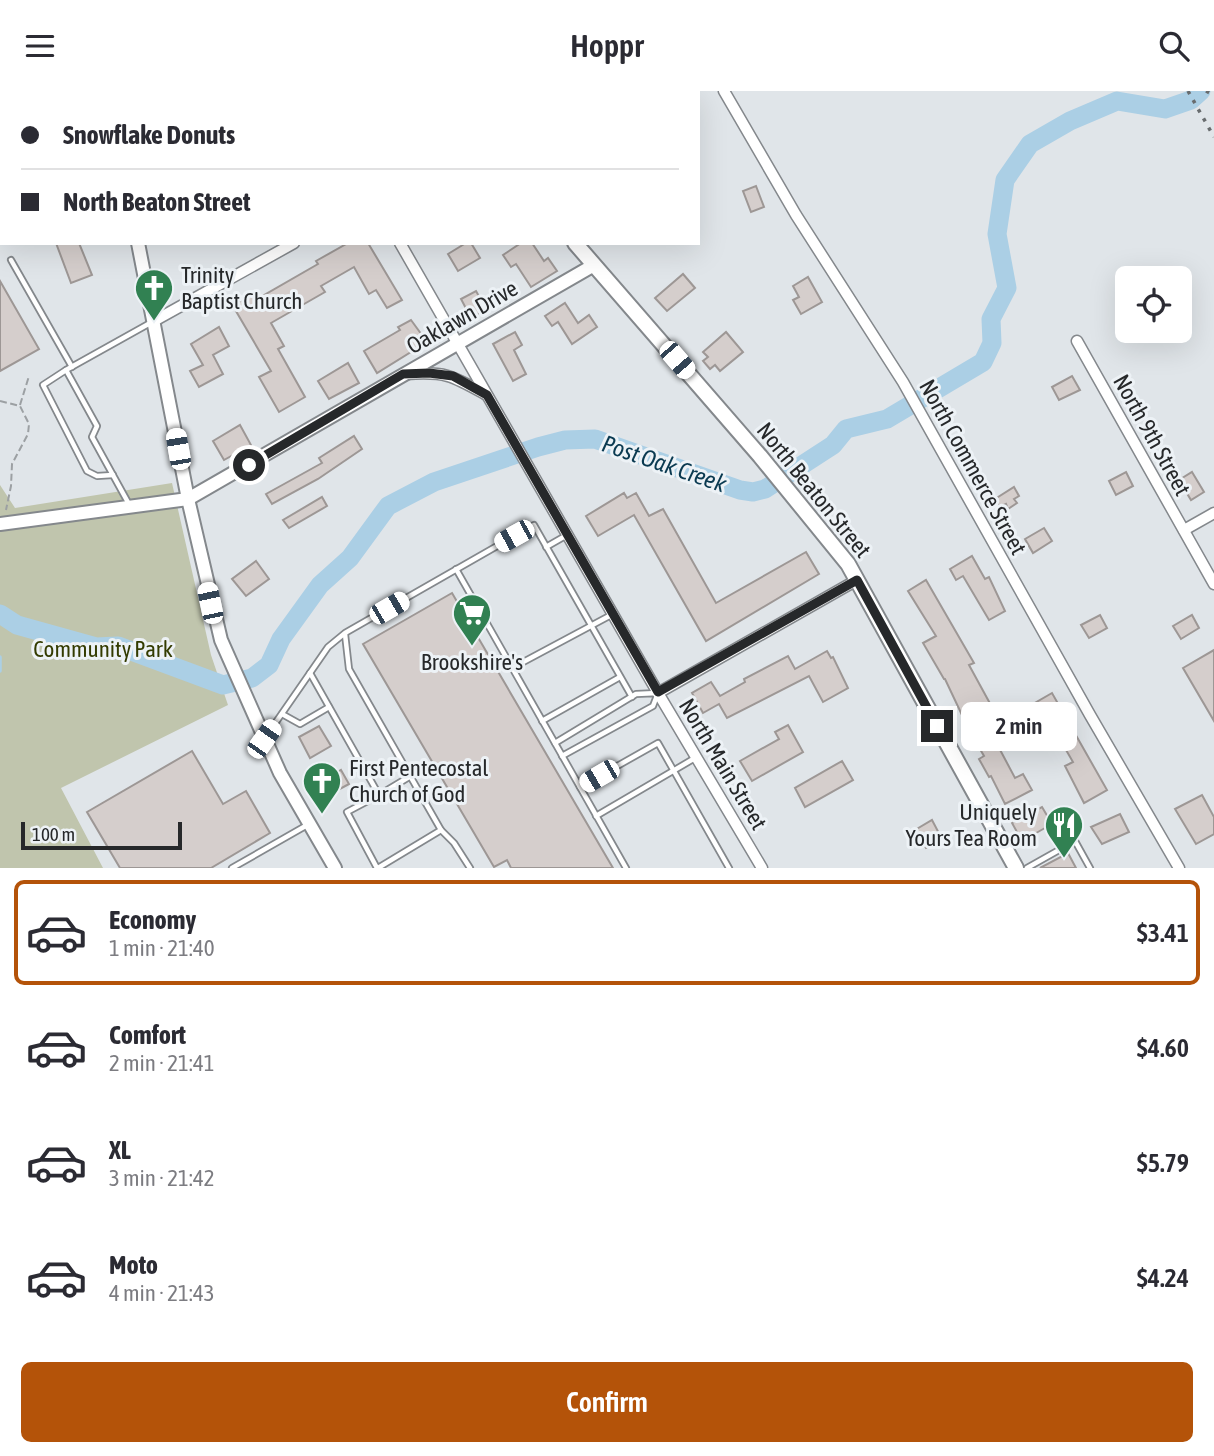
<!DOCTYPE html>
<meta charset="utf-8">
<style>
body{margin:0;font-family:"Asap Condensed",sans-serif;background:#f2f2f3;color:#2b2b33;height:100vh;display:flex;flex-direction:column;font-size:26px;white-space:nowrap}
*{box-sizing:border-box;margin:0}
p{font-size:23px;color:#7c7c81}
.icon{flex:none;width:38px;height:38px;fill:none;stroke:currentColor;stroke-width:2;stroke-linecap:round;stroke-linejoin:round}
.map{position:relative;height:777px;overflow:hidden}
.details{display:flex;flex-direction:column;background:#fff;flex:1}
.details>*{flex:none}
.guide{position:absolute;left:0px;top:0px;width:700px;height:154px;box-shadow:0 7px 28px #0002;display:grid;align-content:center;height:154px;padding:0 21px;background:#fff}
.tools{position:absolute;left:1115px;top:175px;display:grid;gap:14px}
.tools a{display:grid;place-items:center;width:77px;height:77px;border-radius:10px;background:#fff;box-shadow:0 7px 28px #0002;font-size:35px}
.scale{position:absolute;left:21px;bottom:18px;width:161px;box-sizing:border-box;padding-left:7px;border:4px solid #26282a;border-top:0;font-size:19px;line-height:24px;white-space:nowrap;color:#26282a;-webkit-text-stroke:5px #edf2f6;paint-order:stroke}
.end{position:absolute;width:32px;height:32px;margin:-16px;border:9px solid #26282a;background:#fff;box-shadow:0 0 0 4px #fff}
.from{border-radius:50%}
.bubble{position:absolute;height:49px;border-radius:10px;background:#fff;box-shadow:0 7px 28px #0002;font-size:23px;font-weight:600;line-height:49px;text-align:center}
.car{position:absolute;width:21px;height:42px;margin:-21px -10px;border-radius:9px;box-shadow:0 0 5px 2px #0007;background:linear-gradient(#fff 24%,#345 0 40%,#fff 0 76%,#345 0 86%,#fff 0)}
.guide b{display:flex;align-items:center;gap:24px;height:66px;font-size:26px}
.guide b+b{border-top:2px solid #e1e1e2}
.guide i{width:18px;height:18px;background:#2b2b33}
ul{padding:12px 0 0;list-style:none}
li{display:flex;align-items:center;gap:21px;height:105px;margin:0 14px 10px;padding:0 7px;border:4px solid transparent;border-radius:10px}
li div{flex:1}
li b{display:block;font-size:26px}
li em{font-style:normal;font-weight:600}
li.current{border-color:#b45309}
li>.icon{width:63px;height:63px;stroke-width:1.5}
.cta{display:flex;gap:14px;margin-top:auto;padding:14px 21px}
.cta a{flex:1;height:80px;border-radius:10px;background:#b45309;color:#fff;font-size:28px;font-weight:600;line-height:80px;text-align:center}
header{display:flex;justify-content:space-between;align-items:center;height:91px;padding:0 21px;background:#fff;font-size:32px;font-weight:600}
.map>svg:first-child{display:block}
.green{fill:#c0c5ad}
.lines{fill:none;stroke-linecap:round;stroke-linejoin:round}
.stream{stroke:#abcfe5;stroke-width:3.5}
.river{stroke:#abcfe5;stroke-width:19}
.building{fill:#d5cecc;stroke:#9d9795;stroke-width:2}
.service-casing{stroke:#84888c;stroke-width:8}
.minor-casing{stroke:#84888c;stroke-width:13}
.tertiary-casing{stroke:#84888c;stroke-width:16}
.secondary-casing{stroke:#84888c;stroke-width:18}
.path{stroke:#9ca0a3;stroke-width:2;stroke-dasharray:7 3.5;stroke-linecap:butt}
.service{stroke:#fff;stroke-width:4.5}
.minor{stroke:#fff;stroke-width:10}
.tertiary{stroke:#fff;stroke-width:12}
.secondary{stroke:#fff;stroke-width:14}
.rail{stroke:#686c6e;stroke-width:3.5;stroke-dasharray:3.5 7;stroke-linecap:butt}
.route{stroke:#26282a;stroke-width:9}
.labels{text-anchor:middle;stroke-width:6;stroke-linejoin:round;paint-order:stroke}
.poi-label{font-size:23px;fill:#26282a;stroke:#edf2f6;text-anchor:start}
.street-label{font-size:23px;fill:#26282a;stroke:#edf2f6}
.park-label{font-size:23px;fill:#333b00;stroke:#edf2f6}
.water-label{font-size:24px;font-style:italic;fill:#0a3a51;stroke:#edf2f6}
</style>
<header><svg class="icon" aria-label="menu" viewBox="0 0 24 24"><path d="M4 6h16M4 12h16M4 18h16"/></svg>Hoppr<svg class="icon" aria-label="search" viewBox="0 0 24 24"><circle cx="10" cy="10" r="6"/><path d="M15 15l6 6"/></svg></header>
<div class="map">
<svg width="1214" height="777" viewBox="0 0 1214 777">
<rect width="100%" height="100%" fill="#e0e5e9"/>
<!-- green -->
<polygon class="green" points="172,392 211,564 228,614 61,697 103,777 0,777 0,394 15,417"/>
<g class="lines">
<!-- stream -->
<polyline class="stream" points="0,566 0,580"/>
<!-- river -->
<polyline class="river" points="0,523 17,534 96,556 118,555 223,594 252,587 269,574 281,548 320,494 350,467 388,415 434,391 538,356 565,349 595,348 740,399 753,401 765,398 833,354 846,338 887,328 983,271 992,252 991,228 1007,197 997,143 1005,89 1030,53 1070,30 1117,10 1165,18 1191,9 1201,0"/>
</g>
<!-- building -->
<g class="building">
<polygon points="756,95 764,116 751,121 743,100"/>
<polygon points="56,152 79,152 92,184 71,192"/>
<polygon points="348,152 368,152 402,209 387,217 376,199 369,203 354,176 321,195 325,201 271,232 284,255 278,258 305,306 279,321 259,286 271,280 233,215 254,202 257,208 318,173 316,170"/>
<polygon points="466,152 471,152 480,167 458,180 448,163"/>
<polygon points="521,152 532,152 544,170 548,167 557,180 531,196 516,173 511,176 503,164"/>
<polygon points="683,183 695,197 667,220 655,207"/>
<polygon points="808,186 822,211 801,223 793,209 799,206 793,195"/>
<polygon points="0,190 39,258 0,280"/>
<polygon points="476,200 486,218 471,227 461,208"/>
<polygon points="565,212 578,232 589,224 597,236 572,253 558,231 552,235 545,225"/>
<polygon points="411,229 427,251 377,282 364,260 400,239 398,236"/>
<polygon points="219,236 229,255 213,264 223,283 199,296 190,280 203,274 191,253"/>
<polygon points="515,241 522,254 514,259 526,283 513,290 493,253"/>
<polygon points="726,241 743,261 720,280 715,274 710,278 703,270 708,266 703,261"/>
<polygon points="348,272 359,292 329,308 318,290"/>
<polygon points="1072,285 1080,299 1059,309 1052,296"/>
<polygon points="240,334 251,354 224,369 213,350"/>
<polygon points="354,345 362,358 318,388 272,413 266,403 322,372 319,367"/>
<polygon points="1126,381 1133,395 1116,404 1109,390"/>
<polygon points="1192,381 1204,401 1191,409 1179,389"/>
<polygon points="1014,396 1019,405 1014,408 1017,412 1008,418 1006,413 1000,416 995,408"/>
<polygon points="624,402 627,407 636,402 649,425 663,418 716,512 806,461 819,483 706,550 634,424 598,445 586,425"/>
<polygon points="322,406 327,415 289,437 283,429"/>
<polygon points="1044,437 1052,450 1033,462 1025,448"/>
<polygon points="972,465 985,488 989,486 1005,520 989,529 963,485 956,489 950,478"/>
<polygon points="256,470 269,488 246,505 232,488"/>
<polygon points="926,489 974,572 969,574 993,618 990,620 1000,637 1030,620 1028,616 1052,602 1107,699 1084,712 1065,675 1073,671 1058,645 1051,649 1039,628 997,653 1015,687 1023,683 1032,699 1005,713 991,685 989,686 979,668 984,665 970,641 945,588 944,588 923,552 936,545 908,500"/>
<polygon points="452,502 613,777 511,777 507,769 494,776 363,553"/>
<polygon points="1100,524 1107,537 1089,547 1081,534"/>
<polygon points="1192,524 1199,537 1181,548 1173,535"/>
<polygon points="1214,559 1214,630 1183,577"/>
<polygon points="827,560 831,567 833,566 848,597 823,611 809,585 727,627 719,613 703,622 692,602 711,591 720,605 745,591 744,588 788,565 795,578"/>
<polygon points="788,634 803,661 752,690 740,670 779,648 775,641"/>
<polygon points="319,635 331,655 310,667 299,646"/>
<polygon points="192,660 223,713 246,700 270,742 211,777 120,777 87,721"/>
<polygon points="842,670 853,689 805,716 795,697"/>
<polygon points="341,679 349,693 327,705 319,692"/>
<polygon points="1202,704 1214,726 1214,743 1196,753 1175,718"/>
<polygon points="1042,716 1052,733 1022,750 1012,732"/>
<polygon points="1120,723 1129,741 1102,753 1091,736"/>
<polygon points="932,729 942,748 926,757 915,739"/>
<polygon points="1068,762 1076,777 1040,777"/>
</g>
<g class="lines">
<!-- service casing -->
<g class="service-casing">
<g id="service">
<polyline points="560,0 566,2"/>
<polyline points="550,2 553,0"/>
<polyline points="11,169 72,276"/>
<polyline points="66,279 43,294 87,380 97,385 113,384"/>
<polyline points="130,415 92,346 97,335 66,279 152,231"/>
<polyline points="546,456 567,444"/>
<polyline points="456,478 626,777"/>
<polyline points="345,543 349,578 441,739 378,777"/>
<polyline points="512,577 613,523"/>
<polyline points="310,582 379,704 409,686"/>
<polyline points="282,623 300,633 329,616"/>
<polyline points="542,630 620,586"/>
<polyline points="267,644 328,556 345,542 534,434 632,606"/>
<polyline points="555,652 636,603 658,602 653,615 562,665"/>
<polyline points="580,696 658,652 729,777"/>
<polyline points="596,725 695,667"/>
<polyline points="441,739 454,752 470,777"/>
<polyline points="232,777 309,733"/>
<polyline points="377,777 347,721 379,704"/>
<polyline points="1027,777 1075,750 1090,777"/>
</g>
</g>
<!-- minor casing -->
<g class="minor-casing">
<g id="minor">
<polyline points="314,0 315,2"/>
<polyline points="724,0 796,124 903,291 1090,624 1179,777"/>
<polyline points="221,2 225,0"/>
<polyline points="0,68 2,68"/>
<polyline points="400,152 658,602 762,777"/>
<polyline points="154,230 294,152"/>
<polyline points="1077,250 1214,493"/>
<path d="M407 283C445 280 453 285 485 303"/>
<polyline points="1184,439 1214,422"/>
<polyline points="658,602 857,489"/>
</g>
</g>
<!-- tertiary casing -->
<g class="tertiary-casing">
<g id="tertiary">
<polyline points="104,0 105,2"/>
<polyline points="138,152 188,408 221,549 280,682 335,777"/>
<polyline points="0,433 188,408 594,174"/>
</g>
</g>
<!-- secondary casing -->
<g class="secondary-casing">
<g id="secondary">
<polyline points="440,0 442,2"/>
<polyline points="575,152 760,365 848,473 1016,777"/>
</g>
</g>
<!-- path -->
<g class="path">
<polyline points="0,310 20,315 29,333 28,343 12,373 11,395 6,419"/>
<polyline points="20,314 29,285"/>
</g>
<!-- service -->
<use href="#service" class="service"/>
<!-- minor -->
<use href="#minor" class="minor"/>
<!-- tertiary -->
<use href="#tertiary" class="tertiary"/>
<!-- secondary -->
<use href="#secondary" class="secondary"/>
<!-- rail -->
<g class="rail">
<polyline points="1188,0 1214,46"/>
<polyline points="1206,0 1214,4"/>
</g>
</g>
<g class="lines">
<!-- route -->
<polyline class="route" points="249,374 403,283 429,282 453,285 487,304 658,601 857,489 937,635"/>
</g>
<!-- icons -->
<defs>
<g id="church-pin" transform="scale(2.0125)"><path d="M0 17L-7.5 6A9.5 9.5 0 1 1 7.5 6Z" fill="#318152" stroke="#edf2f6"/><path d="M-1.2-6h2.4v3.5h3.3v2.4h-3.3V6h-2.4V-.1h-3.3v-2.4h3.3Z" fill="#fff"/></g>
<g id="supermarket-pin" transform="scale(2.0125)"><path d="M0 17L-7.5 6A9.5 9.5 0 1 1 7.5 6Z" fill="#318152" stroke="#edf2f6"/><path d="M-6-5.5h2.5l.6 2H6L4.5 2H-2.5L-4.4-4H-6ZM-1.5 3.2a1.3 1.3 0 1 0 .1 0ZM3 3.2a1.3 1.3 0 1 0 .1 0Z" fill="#fff"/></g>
<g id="restaurant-pin" transform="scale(2.0125)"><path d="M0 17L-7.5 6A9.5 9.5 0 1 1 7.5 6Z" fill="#318152" stroke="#edf2f6"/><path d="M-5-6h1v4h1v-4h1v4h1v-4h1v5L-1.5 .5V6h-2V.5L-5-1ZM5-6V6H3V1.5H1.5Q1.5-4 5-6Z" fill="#fff"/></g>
</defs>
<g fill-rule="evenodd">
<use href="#church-pin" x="154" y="197"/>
<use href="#supermarket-pin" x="472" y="522"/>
<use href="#church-pin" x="322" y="690"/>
<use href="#restaurant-pin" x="1064" y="734"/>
</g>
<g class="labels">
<!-- poi labels -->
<g class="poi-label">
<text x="181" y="192">Trinity<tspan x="181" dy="26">Baptist Church</tspan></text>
<text x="472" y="579" text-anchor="middle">Brookshire's</text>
<text x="349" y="685">First Pentecostal<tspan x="349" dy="26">Church of God</tspan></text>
<text x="1037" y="729" text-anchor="end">Uniquely<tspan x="1037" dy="26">Yours Tea Room</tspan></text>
</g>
<!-- street labels -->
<g class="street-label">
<text transform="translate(462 226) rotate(-30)" y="8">Oaklawn Drive</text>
<text transform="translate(1152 344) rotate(61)" y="8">North 9th Street</text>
<text transform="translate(973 376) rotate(61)" y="8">North Commerce Street</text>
<text transform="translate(814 399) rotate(51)" y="8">North Beaton Street</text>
<text transform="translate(723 673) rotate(59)" y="8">North Main Street</text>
</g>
<!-- park labels -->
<g class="park-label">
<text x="103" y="566">Community Park</text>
</g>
<!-- water labels -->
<g class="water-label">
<text transform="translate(664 373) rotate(19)" y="8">Post Oak Creek</text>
</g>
</g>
</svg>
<div class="tools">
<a><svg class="icon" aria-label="locate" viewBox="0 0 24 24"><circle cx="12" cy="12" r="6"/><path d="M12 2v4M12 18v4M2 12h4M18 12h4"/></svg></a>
</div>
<div class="scale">100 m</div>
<i class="end from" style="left:249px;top:374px"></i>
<i class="end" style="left:937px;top:635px"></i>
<div class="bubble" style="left:961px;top:611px;width:116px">2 min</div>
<i class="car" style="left:677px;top:269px;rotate:139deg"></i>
<i class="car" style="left:178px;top:358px;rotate:350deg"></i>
<i class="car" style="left:514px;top:445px;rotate:241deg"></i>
<i class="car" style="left:210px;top:512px;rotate:348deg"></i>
<i class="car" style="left:389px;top:517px;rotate:60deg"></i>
<i class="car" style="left:264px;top:648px;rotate:35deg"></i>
<i class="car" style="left:599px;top:685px;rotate:240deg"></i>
<div class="guide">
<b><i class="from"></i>Snowflake Donuts</b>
<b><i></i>North Beaton Street</b>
</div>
</div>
<section class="details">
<ul>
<li class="current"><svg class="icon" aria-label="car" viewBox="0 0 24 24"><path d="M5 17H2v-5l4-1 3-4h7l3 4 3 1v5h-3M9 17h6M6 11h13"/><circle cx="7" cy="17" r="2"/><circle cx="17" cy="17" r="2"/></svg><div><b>Economy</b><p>1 min · 21:40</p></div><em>$3.41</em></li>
<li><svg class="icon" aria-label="car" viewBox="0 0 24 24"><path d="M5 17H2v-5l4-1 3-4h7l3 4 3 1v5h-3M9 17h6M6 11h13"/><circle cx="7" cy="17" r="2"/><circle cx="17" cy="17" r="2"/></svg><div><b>Comfort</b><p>2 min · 21:41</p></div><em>$4.60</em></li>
<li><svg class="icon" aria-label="car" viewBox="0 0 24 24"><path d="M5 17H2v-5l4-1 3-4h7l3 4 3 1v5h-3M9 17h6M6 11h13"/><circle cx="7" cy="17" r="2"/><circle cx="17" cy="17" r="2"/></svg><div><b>XL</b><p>3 min · 21:42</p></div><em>$5.79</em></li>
<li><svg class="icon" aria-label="car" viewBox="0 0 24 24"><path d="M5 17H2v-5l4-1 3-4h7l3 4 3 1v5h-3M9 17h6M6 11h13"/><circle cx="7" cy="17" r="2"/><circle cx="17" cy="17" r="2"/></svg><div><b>Moto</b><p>4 min · 21:43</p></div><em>$4.24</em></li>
</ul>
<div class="cta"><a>Confirm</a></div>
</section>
